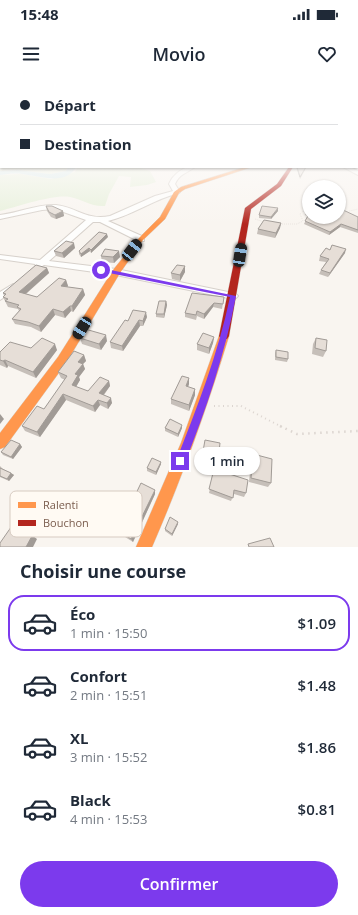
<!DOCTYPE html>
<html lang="fr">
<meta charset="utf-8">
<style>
body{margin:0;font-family:"Open Sans",sans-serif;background:#f6f6f7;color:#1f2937;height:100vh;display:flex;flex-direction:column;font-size:15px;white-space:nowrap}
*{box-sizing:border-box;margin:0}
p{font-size:13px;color:#747a83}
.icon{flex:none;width:22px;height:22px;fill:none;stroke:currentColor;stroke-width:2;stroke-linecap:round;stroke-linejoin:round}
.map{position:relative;height:467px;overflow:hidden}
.drawer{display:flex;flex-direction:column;background:#fff;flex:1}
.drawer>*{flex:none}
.hud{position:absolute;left:0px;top:0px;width:358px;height:88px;box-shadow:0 1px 3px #0004;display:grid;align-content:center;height:88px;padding:0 20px;background:#fff}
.buttons{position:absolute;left:302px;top:100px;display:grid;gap:8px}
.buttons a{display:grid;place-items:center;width:44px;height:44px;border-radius:50%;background:#fff;box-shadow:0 1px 3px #0004;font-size:20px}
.end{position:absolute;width:18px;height:18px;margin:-9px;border:5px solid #7c3aed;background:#fff;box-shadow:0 0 0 2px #fff}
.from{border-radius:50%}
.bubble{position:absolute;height:28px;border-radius:14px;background:#fff;box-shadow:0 1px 3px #0004;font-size:13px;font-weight:600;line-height:28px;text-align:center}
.car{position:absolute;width:12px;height:24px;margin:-12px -6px;border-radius:5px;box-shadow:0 0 3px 1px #0007;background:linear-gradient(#222 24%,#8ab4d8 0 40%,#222 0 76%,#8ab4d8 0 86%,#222 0)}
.hud b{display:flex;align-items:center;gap:14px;height:38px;font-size:15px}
.hud b+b{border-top:1px solid #e0e1e3}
.hud i{width:10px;height:10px;background:#1f2937}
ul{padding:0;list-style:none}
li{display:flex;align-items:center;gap:12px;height:56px;margin:0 8px 6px;padding:0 12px;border:2px solid transparent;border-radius:16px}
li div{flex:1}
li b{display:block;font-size:15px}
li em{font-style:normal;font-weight:600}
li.on{border-color:#7c3aed}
li>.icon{width:36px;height:36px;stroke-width:1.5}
h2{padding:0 20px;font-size:18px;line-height:48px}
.action{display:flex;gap:8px;margin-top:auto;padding:8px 20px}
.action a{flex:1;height:46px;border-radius:24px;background:#7c3aed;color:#fff;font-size:16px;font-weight:600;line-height:46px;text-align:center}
.status{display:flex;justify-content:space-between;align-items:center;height:28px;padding:0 20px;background:#fff;direction:ltr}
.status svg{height:11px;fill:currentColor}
header{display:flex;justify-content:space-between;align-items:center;height:52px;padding:0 20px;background:#fff;font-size:18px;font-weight:600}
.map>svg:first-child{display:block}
.green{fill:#e7f0db}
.water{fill:#d0e8ea}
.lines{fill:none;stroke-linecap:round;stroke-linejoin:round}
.street-casing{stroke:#d7d1cb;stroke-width:2}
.slow-casing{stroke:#d9d2cb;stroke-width:1}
.jam-casing{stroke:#d9d2cb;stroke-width:1}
.path-far2{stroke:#dcd5d0;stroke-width:1;stroke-dasharray:0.5 1.5;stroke-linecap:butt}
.path-far1{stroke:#dcd5d0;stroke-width:2;stroke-dasharray:1 3.5;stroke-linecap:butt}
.path{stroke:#dcd5d0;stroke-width:2.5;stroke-dasharray:1.5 4.5;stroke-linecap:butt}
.street{fill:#fefefd;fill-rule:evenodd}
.slow{fill:#ff974d;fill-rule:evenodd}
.jam{fill:#b3261e;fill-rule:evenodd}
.wall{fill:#c6bfb9}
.shaded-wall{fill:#a19b96}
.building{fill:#e6ded7;stroke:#a19b96}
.route{fill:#7c3aed}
.key{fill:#fffaf3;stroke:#d7cbc1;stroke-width:1}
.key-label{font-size:11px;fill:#7a5c4d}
</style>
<div class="status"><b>15:48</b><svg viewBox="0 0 49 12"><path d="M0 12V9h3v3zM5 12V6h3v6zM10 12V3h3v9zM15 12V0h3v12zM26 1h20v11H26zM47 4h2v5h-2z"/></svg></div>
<header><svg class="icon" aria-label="menu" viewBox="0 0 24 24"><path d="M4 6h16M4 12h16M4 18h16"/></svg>Movio<svg class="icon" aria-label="heart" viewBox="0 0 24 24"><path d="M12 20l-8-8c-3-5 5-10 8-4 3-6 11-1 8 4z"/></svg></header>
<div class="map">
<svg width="358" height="467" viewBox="0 0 358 467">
<rect width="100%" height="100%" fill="#f9f5f0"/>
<!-- green -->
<g class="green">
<polygon points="0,79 1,87 68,87 66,91 50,94 18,90 0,91"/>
<path d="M78 87H138L150 91 156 102 147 105 130 107 131 97 119 96 109 114 105 126C91 127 82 119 70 117 53 114 17 127 0 131V95L21 94 51 99 75 92Z"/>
</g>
<!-- water -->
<path class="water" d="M68 87H76C66 106 39 96 22 94 15 93 7 94 0 95V91L18 90 50 94 66 91Z"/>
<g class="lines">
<!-- street casing -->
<g class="street-casing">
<g id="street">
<path d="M187 87H195C187 93 179 94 175 104L180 112 179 113C154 119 133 135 108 141L144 157V161H138L100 142H93L49 181 116 189 233 213 236 214 238 216 236 218 233 219 116 195 44 185 39 188 36 187 35 184 0 179V175L40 180 86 140 55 129 42 130 0 139V135C18 133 37 124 56 125 76 127 87 141 110 136L155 116 173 111 169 104C173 95 179 91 187 87Z"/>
<polygon points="343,87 350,87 358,91 358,95"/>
<polygon points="13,204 18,207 16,209 0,220 0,212"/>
</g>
</g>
<!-- slow casing -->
<g class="slow-casing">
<g id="slow">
<polygon points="245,87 252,87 185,109 179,113 165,139 143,160 120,193 66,283 5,367 0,369 0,353 58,277 113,190 139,158 160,137 174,112 181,107"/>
<path d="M224 252 227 253 229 256C207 328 182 398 152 467H136L181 363 219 256 221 253Z"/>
</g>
</g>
<!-- jam casing -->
<g class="jam-casing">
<polygon id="jam" points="289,87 293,87 281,106 251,129 229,256 227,259 221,259 219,256 245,128 277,104"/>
</g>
<!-- path-far2 -->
<g class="path-far2">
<polyline points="345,132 358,129"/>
<polyline points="255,139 264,142"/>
<polyline points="280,144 297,144 303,141 300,134 303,131 309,131"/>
</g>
<!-- path-far1 -->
<polyline class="path-far1" points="214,326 241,326 282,347"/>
<!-- path -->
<polyline class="path" points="280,346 297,354 358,351"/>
<!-- street -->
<use href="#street" class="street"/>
<!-- slow -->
<use href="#slow" class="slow"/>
<!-- jam -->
<use href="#jam" class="jam"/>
</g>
<!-- wall -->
<g class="wall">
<polygon points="296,87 306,87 305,90 300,99"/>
<polygon points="309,124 309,137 358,137 358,153 340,147 329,155 304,144 308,136 305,135"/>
<polygon points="46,126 63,131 64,136 56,139 51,137 47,131"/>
<polygon points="278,131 271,139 259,138 259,135"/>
<polygon points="281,143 280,148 275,158 257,154 258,149"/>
<polygon points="108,157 91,173 90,171 81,177 79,174 79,171"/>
<polygon points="75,168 64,178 56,176 54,171"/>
<polygon points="345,173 328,197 319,194 321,190 326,182 319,181 320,176"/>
<polygon points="101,176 120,177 114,183 102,182"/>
<polygon points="185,186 185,192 180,201 172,199 171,193"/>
<polygon points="47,188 49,193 26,214 37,217 66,200 68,206 67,207 83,209 85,215 73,232 71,231 65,238 55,235 41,252 31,247 15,244 12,239 19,231 18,229 8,227 3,217 4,216 3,213"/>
<polygon points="224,217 222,229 213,227 204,239 197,236 196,240 185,237 185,233"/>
<polygon points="166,221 167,225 164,238 156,237 156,234"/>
<polygon points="147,237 143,246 140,246 123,271 111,268 110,262 128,241"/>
<polygon points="214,257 213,263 209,274 197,270 197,264"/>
<polygon points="80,258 107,261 101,270 82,264"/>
<polygon points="316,258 326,271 323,277 312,274 313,264"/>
<polygon points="31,268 57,270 36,298 8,286 7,288 0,285 0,272"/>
<polygon points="276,270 288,279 287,282 275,280 275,273"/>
<polygon points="84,275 86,281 83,284 85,289 79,297 80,300 76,307 88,311 109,301 110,306 104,315 112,323 108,329 100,325 95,332 66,320 40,357 25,351 22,346 44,329 65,300 61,298 58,292"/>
<polygon points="189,298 189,304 188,307 195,309 195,315 189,331 171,324 171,319"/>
<polygon points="165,348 182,348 178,357 165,351"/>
<polygon points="20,364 22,367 13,379 3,375 1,372"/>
<polygon points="253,374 271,403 268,407 249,402 251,380"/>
<polygon points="202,377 218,381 216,386 201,382"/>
<polygon points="161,384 156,395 147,391 147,388"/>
<polygon points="0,386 3,389 14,395 9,401 0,397"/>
<polygon points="214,389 246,413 244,417 234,414 231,421 209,413"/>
<polygon points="155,414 133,462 114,450 112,446 131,424"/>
<polygon points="178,444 172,456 165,451 165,449"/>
</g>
<!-- shaded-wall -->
<g class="shaded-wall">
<polygon points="278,128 278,131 271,139 271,137"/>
<polygon points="63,131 64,136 56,139 55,135"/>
<polygon points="281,143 280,148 275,158 276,153"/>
<polygon points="341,144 340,147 329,155 330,152"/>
<polygon points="107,154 108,157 91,173 91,170"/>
<polygon points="74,163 75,168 64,178 62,173"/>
<polygon points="89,168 90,171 81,177 81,174"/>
<polygon points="346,169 345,173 328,197 330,193"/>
<polygon points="119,171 120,177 114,183 113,177"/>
<polygon points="185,186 185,192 180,201 180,195"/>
<polygon points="47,188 49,193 22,217 19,212"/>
<polygon points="66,200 68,206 63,211 61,206"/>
<polygon points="83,209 85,215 73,232 72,226"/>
<polygon points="166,221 167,225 164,238 164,234"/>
<polygon points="214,223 213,227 204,239 204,234"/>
<polygon points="70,226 71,231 65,238 63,232"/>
<polygon points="53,229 55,235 41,252 39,246"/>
<polygon points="146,232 147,237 143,246 143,241"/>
<polygon points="139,240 140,246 123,271 122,266"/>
<polygon points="106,255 107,261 101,270 99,264"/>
<polygon points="214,257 213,263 209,274 209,268"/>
<polygon points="55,264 57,270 36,298 33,292"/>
<polygon points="84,275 86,281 80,287 78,282"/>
<polygon points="5,280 8,286 7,288 3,281"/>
<polygon points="83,284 85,289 79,297 80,300 74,310 72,305 75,294"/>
<polygon points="189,298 189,304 186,312 186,306"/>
<polygon points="109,301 110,306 101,318 99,313"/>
<polygon points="195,309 195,315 189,331 189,325"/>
<polygon points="63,314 66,320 40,357 37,352"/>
<polygon points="111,318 112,323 108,329 107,323"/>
<polygon points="98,320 100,325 95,332 93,326"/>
<polygon points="0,334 4,339 0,344"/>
<polygon points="182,345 182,348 178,357 178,354"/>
<polygon points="20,364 22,367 13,379 11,377"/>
<polygon points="161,382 161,384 156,395 156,392"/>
<polygon points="11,393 14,395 9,401 7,399"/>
<polygon points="155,410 155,414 133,462 131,459"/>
<polygon points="45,425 49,429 33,456 37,459 33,467 26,467 28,454"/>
<polygon points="178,442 178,444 172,456 172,454"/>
</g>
<!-- building -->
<g class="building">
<polygon points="297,87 306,87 300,97"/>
<polygon points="309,124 309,133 306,132"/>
<polygon points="46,126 52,126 63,131 55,135 49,132"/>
<polygon points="262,126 278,128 271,137 259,135"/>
<polygon points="341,129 358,137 358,150 341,144 330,152 305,141 309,134 309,137 339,137 339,132"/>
<polygon points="264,140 281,143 276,153 258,149"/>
<polygon points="99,152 107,154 91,170 89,168 81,174 79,171"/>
<polygon points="66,161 74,163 62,173 54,171"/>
<polygon points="332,165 346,169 330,193 321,190 329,179 320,176 326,168 330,170"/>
<polygon points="105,169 119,171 113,177 101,176"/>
<polygon points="36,185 47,188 19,212 37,217 59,198 66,200 61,206 83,209 72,226 70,226 63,232 53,229 39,246 28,242 12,239 21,229 17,227 19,225 5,221 8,219 3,217 6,214 3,213"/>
<polygon points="177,185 185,186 180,195 171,193"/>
<polygon points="192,213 224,217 223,224 214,223 204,234 197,231 196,235 185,233"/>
<polygon points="159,221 166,221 164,234 156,234"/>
<polygon points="133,230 146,232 143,241 139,240 122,266 110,262 125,240 128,241"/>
<polygon points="85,249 106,255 99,264 80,258"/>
<polygon points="203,253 214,257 209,268 197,264"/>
<polygon points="42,258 55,264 33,292 5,280 3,281 0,280 0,272 10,262 31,268"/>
<polygon points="316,258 327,260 326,271 315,268"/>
<polygon points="276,270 288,272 288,279 276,277"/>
<polygon points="74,271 84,275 78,282 83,284 75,294 78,295 72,305 88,311 100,297 109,301 99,313 111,318 107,323 98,320 93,326 63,314 37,352 22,346 37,326 44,329 67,296 58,292"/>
<polygon points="182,296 189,298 186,306 195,309 189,325 171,319"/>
<polygon points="170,339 182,345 178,354 165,348"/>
<polygon points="11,360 20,364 11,377 1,372"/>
<polygon points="205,360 220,363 218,381 202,377"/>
<polygon points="253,374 272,379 271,403 251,398"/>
<polygon points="152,378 161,382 156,392 147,388"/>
<polygon points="0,388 11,393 7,399 0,396"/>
<polygon points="214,389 248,400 246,413 234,410 233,418 209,409"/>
<polygon points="141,403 155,410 131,459 112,446 126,421 131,424"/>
<polygon points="27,417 45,425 28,454 32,456 26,467 0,467 0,463 16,440 14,439"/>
<polygon points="170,437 178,442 172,454 165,449"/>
<polygon points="270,458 274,467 249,467 248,464"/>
</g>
<!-- sky -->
<linearGradient id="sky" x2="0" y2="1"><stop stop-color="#9ec9e9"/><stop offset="0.55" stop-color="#fcfaf8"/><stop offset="1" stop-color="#fcfaf8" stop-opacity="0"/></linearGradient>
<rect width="358" height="144" fill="url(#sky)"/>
<!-- route -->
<path class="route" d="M101 188 236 216C225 274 206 330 184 385L180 386 177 385 176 381C197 328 218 274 230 217L99 191Z"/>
<!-- legend -->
<rect x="10" y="411" width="132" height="46" rx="6" class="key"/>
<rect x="18" y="422" width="18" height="6" fill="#ff974d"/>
<rect x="18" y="440" width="18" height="6" fill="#b3261e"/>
<g class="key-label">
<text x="43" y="429">Ralenti</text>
<text x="43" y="447">Bouchon</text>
</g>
</svg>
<div class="buttons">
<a><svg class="icon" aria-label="layers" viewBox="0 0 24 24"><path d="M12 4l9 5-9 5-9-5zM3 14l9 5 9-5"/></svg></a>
</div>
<i class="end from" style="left:101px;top:190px"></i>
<i class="end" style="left:180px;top:381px"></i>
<div class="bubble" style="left:194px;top:367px;width:66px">1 min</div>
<i class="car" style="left:132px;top:170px;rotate:38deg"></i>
<i class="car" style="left:240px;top:175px;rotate:9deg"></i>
<i class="car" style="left:82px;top:248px;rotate:212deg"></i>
<div class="hud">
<b><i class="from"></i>Départ</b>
<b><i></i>Destination</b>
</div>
</div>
<section class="drawer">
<h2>Choisir une course</h2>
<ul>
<li class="on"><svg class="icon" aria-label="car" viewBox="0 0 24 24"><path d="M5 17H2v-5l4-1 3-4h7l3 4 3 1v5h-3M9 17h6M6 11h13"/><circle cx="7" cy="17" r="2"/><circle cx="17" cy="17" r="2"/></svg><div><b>Éco</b><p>1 min · 15:50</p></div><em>$1.09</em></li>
<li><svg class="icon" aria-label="car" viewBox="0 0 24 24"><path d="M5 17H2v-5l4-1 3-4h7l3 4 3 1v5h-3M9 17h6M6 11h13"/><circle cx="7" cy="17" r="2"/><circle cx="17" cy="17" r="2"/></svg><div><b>Confort</b><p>2 min · 15:51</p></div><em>$1.48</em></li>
<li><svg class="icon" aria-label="car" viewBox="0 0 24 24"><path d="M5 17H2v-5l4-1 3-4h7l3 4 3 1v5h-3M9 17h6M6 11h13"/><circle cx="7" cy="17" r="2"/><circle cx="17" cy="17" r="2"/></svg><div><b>XL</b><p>3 min · 15:52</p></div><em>$1.86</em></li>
<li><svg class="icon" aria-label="car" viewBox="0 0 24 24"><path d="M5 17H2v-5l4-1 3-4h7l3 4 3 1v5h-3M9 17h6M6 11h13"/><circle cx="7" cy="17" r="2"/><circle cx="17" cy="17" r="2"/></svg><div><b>Black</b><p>4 min · 15:53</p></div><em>$0.81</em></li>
</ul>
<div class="action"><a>Confirmer</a></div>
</section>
